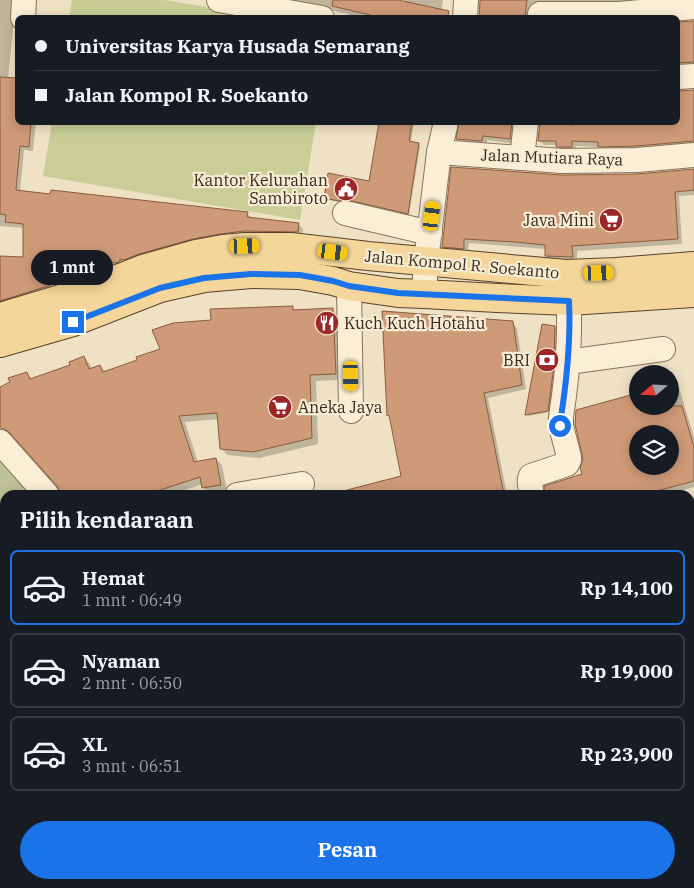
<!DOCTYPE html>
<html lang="id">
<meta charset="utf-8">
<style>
body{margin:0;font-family:"IBM Plex Serif",serif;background:#20242c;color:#f1f3f6;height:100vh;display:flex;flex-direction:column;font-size:19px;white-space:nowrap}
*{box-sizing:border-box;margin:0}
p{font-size:16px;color:#9ea1a6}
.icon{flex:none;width:28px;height:28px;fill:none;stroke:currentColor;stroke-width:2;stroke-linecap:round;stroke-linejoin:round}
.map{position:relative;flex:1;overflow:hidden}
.panel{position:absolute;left:0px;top:490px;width:695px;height:399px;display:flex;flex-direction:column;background:#171b24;border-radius:15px 15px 0 0;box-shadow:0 2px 12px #0003}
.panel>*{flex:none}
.top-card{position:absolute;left:15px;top:15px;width:665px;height:110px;border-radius:8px;box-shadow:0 2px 12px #0003;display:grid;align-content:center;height:110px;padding:0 20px;background:#171b24}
.needle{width:32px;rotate:251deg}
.tools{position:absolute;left:629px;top:365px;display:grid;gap:10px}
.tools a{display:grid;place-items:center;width:50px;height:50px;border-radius:50%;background:#171b24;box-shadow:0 2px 12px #0003;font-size:25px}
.end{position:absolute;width:22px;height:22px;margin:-11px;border:6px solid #1a73e8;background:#fff;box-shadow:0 0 0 2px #fff}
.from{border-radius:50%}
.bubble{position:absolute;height:35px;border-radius:18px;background:#171b24;box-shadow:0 2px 12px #0003;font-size:16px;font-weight:800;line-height:35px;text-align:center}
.car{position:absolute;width:15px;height:30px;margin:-15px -8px;border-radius:6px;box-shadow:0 0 4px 1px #0007;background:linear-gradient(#f5c518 24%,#345 0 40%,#f5c518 0 76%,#345 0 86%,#f5c518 0)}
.top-card b{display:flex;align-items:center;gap:18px;height:48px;font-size:19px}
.top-card b+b{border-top:1px solid #363941}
.top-card i{width:12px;height:12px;background:#f1f3f6}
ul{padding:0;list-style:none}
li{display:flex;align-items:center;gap:15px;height:75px;margin:0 10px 8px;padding:0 10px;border:2px solid #363941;border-radius:8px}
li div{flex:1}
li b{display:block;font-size:19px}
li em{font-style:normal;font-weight:800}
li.selected{border-color:#1a73e8}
li>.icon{width:45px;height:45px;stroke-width:1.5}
h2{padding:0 20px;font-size:22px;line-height:60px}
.cta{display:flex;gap:10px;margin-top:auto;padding:10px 20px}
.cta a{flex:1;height:58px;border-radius:30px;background:#1a73e8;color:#fff;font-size:20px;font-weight:800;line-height:58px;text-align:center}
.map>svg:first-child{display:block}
.green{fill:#c8ce96}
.cemetery{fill:#bec296}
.shadow{fill:#0003;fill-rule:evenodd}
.building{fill:#cf9a77;stroke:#8a5b3e;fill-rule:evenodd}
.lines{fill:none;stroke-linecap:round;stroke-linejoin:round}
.minor-casing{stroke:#8a7259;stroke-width:26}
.major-casing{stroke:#58402d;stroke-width:30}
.minor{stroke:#faefd6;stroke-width:24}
.major{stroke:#f4d69a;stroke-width:28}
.route{stroke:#1a73e8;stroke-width:6}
.labels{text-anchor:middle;stroke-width:4.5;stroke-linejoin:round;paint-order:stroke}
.street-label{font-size:16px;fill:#3a2b1e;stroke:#f6ecd3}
.poi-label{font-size:16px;fill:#3a2b1e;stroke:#f6ecd3;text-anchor:end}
</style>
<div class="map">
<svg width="694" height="888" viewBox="0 0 694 888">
<rect width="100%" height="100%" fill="#efe1c3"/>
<!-- green -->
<g class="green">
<polygon points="72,0 165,0 266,17 69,18"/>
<polygon points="52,123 316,123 300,220 43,176"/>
</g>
<!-- cemetery -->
<polygon class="cemetery" points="0,459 31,495 5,495 5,674 0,674"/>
<!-- shadow -->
<g class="shadow">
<polygon points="0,0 16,0 8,79 18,122 36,122 33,151 24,150 20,192 247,214 252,218 298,224 303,229 302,236 122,267 110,266 109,272 68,286 56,285 56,290 0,307 0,257 24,258 24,228 0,226"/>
<polygon points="281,0 392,0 404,3 404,0 443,0 440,18 348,18 349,14 337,12 330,9"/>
<polygon points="481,0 674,0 531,18 480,18"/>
<polygon points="694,22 694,67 678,69 678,24"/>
<polygon points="694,91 694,146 604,151 600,147 576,146 576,152 562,151 557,145 544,145 539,140 541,122 678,122 678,92"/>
<polygon points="380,122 414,122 411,143 418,144 420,146 409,215 351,201 344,201 341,202 327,200 325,198 370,182"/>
<polygon points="461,122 517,122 515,144 487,140 487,146 462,144 457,139"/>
<polygon points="694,170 694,195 679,196 682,244 577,251 577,262 551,261 547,256 546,249 469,243 468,253 448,251 443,247 561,176 637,175"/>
<polygon points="292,308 295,311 332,310 339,316 342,380 316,381 318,444 260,458 227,455 221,448 219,419 185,422 198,462 216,459 222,465 227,491 210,494 203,487 203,484 170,495 62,495 58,485 12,435 9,435 0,425 0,388 26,373 32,379 71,365 84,358 90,364 92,369 100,366 106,372 139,360 161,350 212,322"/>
<polygon points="512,323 517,328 526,389 488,398 507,495 333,495 402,477 390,417 388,415"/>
<polygon points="555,327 557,329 555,368 550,412 528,416 526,414"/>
<path d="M675 383 679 388 694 437V487L680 491 681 495H546L584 475 638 406H670V384ZM638 434H670V466H638Z"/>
<polygon points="690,524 694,537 694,546 691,548 694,559 694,568 690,569"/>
<polygon points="694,644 694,702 690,702 690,645"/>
<polygon points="0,697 5,698 5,847 0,846"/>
<polygon points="690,772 694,772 694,795 690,791"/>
<polygon points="694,836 694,853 691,851"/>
<polygon points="5,857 5,884 23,884 22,888 0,888 0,880"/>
<polygon points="93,884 169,884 168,888 95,888 93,886"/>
<polygon points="310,884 385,884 383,888 310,888"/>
<polygon points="404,884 417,884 415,888 404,888"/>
<polygon points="454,884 552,884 551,888 453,888"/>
<polygon points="590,884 630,884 644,888 589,888"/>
</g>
<!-- building -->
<g class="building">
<polygon points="333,0 398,0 449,11 448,18 383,18 332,6"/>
<polygon points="480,0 527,0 525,18 479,18"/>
<polygon points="694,21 694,62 678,63 678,22"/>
<polygon points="0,77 18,78 18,122 31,122 29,147 20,146 16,190 50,194 51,190 248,212 247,217 299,223 298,232 244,231 220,234 193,239 139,254 124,260 120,259 120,261 116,263 105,262 105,267 82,276 63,282 52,281 51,285 0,301 0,256 23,257 23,224 5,222 6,215 0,214"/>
<polygon points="694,90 694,141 636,146 598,147 598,142 572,141 572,147 556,147 556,141 538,141 540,122 571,122 571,125 596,122 678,122 678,91"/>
<polygon points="379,122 412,122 409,141 419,143 408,214 348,200 342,200 339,201 324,198 328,173 369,181"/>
<polygon points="459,122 512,122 510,139 483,136 482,141 456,139"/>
<polygon points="451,167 562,175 637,174 694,169 694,190 675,192 678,239 572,246 573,257 545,256 545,245 515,242 464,239 464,249 442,247"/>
<polygon points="293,306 293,310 333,308 336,374 310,375 312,438 253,452 220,449 217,413 179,416 194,462 216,458 221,485 202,488 200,477 145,495 60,495 60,492 57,486 10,433 5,429 2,429 0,427 0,387 10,382 8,378 27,372 30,379 70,365 69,362 84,356 89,369 100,365 103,372 137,360 136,357 160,349 152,330 173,323 211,320 210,309"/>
<polygon points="382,311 513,321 522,385 484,393 504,495 347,495 347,490 401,476 389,415 387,416"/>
<polygon points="542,324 555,326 554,366 548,411 525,415"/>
<path d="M638 393V406H682L694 447V481L642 495H545L544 486 582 474 580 468 583 460 582 454 575 424 576 410ZM638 434H670V466H638Z"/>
</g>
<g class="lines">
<!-- minor casing -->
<g class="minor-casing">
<g id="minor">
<polyline points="219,0 322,18"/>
<polyline points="540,14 619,14 694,7"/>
<polyline points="23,18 24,0"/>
<polyline points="465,18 466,0"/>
<polyline points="678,77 694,76"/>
<polyline points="439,152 562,161 637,160 694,155"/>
<polyline points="522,158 526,122"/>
<polyline points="345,213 430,233"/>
<polyline points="349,286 351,411"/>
<polyline points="424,294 426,261 439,152 446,122"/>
<polyline points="568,362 663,349"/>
<polyline points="0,442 47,495"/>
<polyline points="237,495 302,484"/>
<path d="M532 495C531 489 528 481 531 476L567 464 569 460V457L561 426V417C568 372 572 328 567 283"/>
<polyline points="690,630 694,598"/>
<polyline points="0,679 5,679"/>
<polyline points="690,806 694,806"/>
<polyline points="210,884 222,888"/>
<polyline points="670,884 686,888"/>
<polyline points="192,888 192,884"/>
<polyline points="295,888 296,884"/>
<polyline points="389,888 390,884"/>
<polyline points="428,888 429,884"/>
<polyline points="568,888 569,884"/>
</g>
</g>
<!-- major casing -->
<g class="major-casing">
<g id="major">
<polyline points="0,317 87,291 143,269 196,254 223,249 245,247 291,247 368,256 566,274 616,272 694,266"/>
<polyline points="0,343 73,322 160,288 204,278 251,274 300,275 333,281 349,286 398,293 424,294 497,298 569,301 694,293"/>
</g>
</g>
<!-- minor -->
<use href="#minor" class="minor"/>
<!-- major -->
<use href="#major" class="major"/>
</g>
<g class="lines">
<!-- route -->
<path class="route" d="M73 322 160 288 204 278 251 274 300 275 333 281 349 286 398 293 569 301C571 340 567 378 561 417L560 426"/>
</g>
<!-- icons -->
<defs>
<g id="civic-disc" transform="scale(1.25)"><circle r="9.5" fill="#9b272a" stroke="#f6ecd3"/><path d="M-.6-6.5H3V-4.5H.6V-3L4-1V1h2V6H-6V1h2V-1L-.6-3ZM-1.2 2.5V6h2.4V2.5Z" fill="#fff"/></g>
<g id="supermarket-disc" transform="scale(1.25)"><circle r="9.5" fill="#9b272a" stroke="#f6ecd3"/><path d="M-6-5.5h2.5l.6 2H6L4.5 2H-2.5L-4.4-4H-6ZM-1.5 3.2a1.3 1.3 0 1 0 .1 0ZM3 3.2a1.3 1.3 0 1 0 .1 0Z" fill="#fff"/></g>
<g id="restaurant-disc" transform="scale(1.25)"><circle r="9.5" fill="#9b272a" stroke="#f6ecd3"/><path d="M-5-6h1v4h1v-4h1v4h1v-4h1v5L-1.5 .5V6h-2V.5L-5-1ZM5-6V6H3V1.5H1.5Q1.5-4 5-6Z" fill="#fff"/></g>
<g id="bank-disc" transform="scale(1.25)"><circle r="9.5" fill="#9b272a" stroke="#f6ecd3"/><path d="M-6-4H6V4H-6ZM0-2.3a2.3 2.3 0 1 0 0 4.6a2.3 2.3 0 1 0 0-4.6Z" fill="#fff"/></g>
</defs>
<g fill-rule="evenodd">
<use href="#civic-disc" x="346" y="189"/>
<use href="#supermarket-disc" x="611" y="220"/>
<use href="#restaurant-disc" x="327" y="323"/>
<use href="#bank-disc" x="547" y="360"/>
<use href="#supermarket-disc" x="280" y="407"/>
</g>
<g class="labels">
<!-- street labels -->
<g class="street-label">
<text transform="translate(552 157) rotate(2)" y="6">Jalan Mutiara Raya</text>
<text transform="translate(462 264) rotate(5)" y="6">Jalan Kompol R. Soekanto</text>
</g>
<!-- poi labels -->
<g class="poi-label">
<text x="328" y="186">Kantor Kelurahan<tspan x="328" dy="18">Sambiroto</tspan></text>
<text x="594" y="226">Java Mini</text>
<text x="344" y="329" text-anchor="start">Kuch Kuch Hotahu</text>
<text x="530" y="366">BRI</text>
<text x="298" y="413" text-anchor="start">Aneka Jaya</text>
</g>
</g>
</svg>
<div class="tools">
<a><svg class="needle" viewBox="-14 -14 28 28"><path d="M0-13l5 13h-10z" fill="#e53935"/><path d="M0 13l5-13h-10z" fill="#9ea1a6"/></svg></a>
<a><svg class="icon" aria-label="layers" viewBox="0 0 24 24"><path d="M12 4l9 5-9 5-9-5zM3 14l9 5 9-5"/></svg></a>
</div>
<i class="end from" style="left:560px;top:426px"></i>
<i class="end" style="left:73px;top:322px"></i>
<div class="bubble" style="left:31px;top:250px;width:82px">1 mnt</div>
<i class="car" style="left:432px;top:216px;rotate:7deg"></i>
<i class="car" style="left:245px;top:246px;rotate:88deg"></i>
<i class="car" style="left:333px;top:252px;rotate:97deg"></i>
<i class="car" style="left:599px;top:273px;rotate:88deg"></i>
<i class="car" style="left:351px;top:376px;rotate:179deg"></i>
<div class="top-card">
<b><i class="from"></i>Universitas Karya Husada Semarang</b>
<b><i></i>Jalan Kompol R. Soekanto</b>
</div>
<section class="panel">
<h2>Pilih kendaraan</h2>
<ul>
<li class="selected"><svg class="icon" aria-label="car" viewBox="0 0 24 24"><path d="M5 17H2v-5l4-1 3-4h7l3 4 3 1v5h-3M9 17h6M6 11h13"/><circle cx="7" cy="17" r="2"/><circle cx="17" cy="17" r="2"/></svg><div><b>Hemat</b><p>1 mnt · 06:49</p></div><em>Rp 14,100</em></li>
<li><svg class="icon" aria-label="car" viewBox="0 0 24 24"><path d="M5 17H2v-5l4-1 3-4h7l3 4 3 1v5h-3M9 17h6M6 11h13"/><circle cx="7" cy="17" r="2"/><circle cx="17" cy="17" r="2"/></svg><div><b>Nyaman</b><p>2 mnt · 06:50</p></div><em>Rp 19,000</em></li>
<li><svg class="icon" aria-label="car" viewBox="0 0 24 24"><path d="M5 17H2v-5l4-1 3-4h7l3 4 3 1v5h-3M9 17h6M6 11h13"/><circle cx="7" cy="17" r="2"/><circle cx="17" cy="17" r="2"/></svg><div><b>XL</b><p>3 mnt · 06:51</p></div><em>Rp 23,900</em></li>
</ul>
<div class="cta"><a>Pesan</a></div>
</section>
</div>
